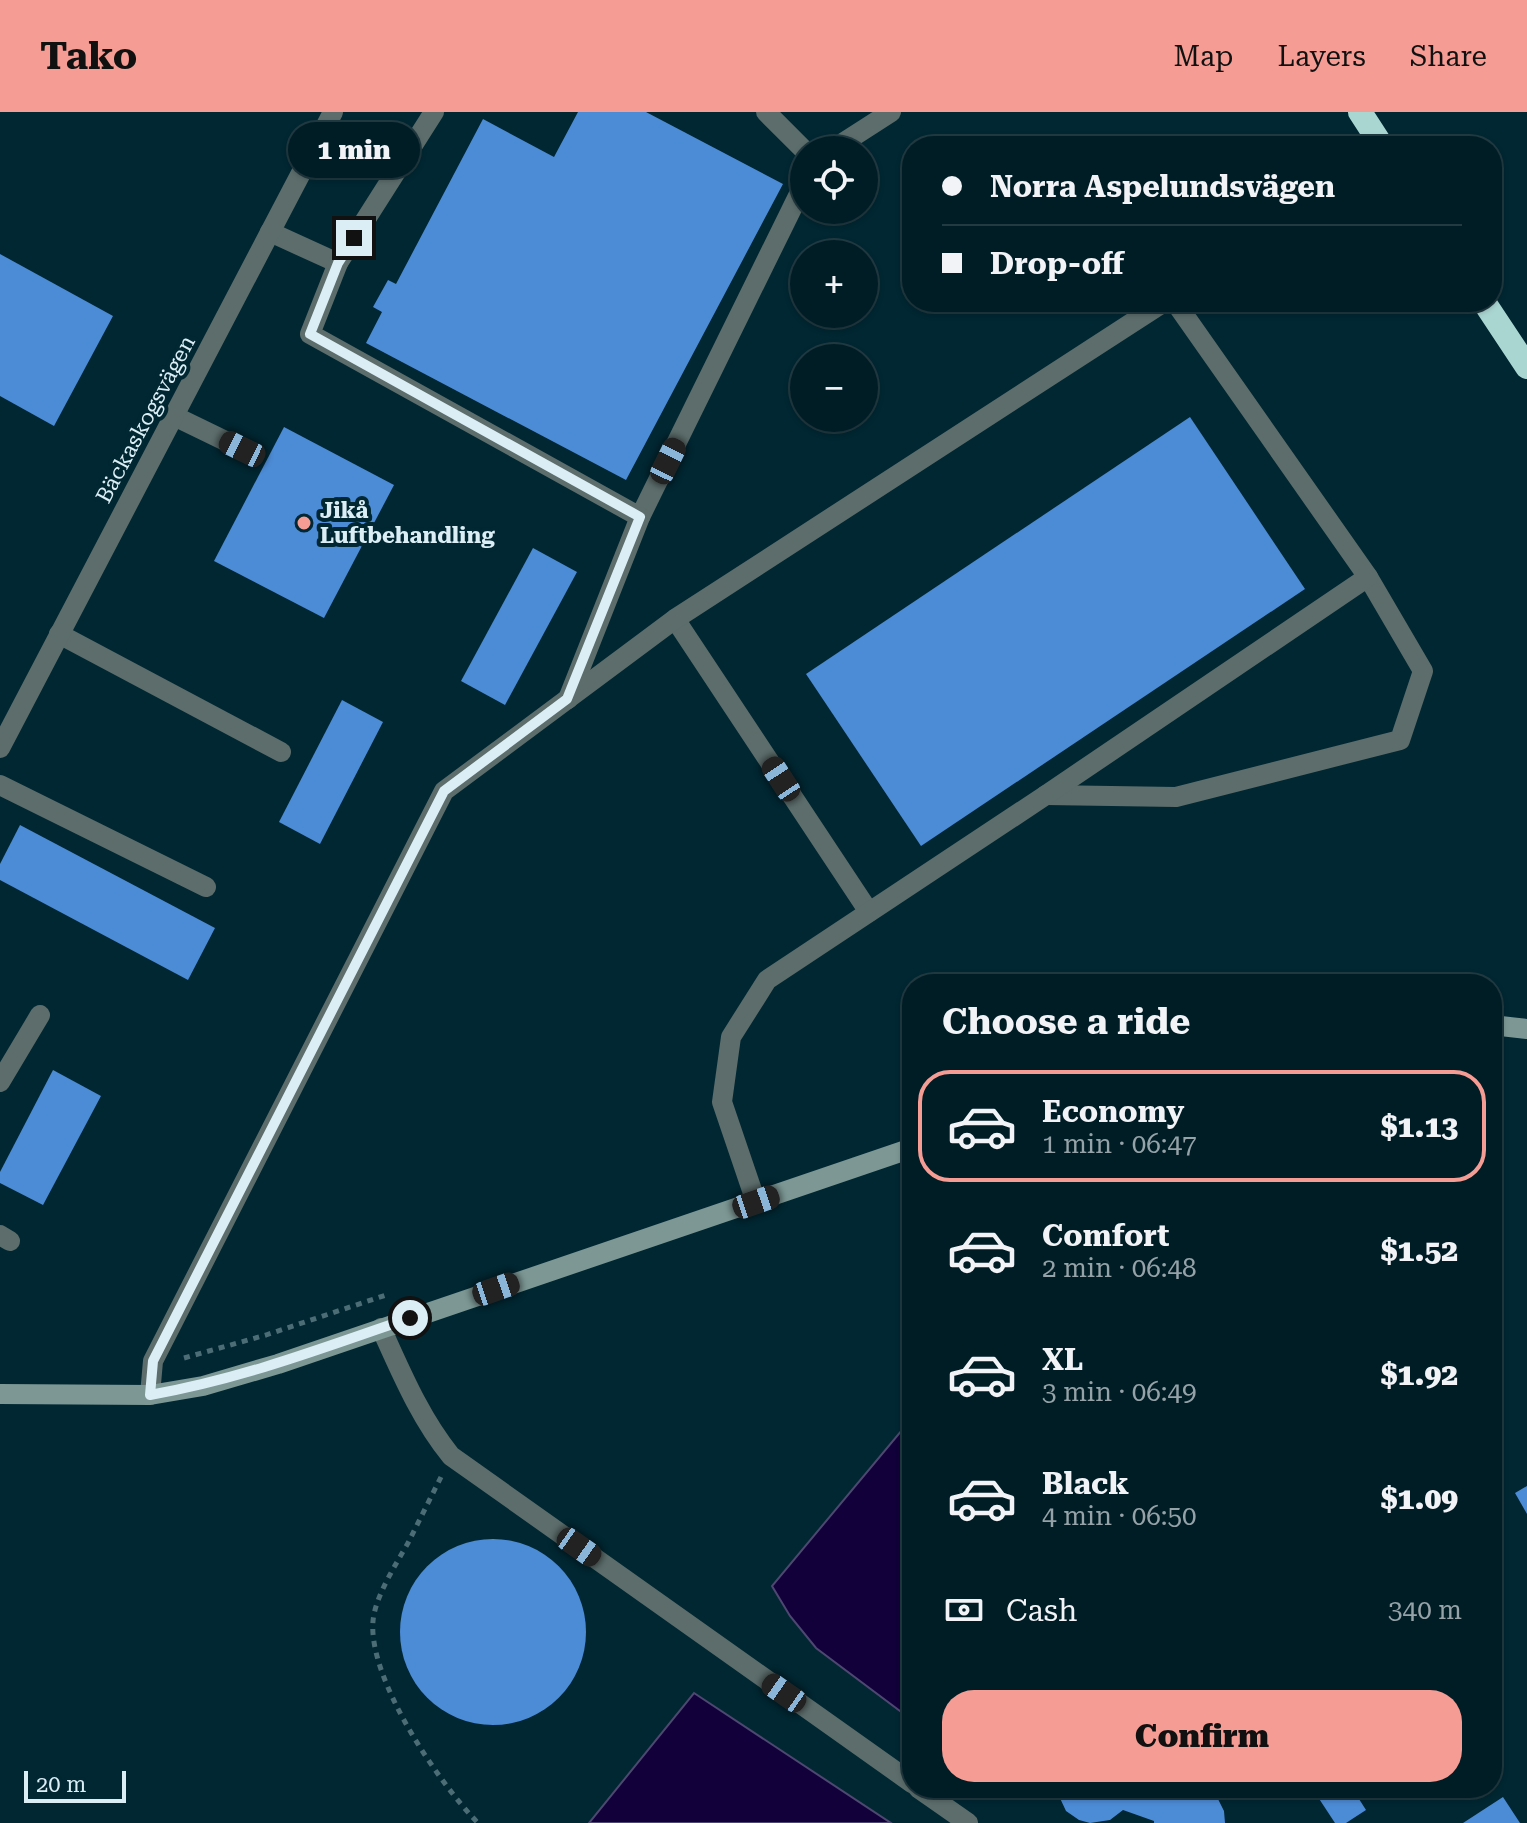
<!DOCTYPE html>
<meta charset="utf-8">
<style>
body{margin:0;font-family:"Roboto Serif",serif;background:#0a262e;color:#f1f3f6;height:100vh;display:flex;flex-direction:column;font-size:30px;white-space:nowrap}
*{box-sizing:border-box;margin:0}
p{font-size:26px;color:#95a2a7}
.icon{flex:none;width:44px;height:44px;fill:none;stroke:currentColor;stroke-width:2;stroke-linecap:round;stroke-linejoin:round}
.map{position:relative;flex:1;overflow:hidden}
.details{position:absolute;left:902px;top:862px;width:600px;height:824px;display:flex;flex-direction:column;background:#001d26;border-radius:32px;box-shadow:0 2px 6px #0004,0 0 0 2px #223b43}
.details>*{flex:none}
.top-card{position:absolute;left:902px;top:24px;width:600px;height:176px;border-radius:32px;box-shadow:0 2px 6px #0004,0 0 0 2px #223b43;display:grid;align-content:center;height:176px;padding:0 40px;background:#001d26}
.controls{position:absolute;left:790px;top:24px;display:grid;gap:16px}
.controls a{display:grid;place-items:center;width:88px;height:88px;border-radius:50%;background:#001d26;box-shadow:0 2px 6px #0004,0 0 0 2px #223b43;font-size:40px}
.scale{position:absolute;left:24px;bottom:20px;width:102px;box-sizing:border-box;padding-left:8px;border:4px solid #dbeef5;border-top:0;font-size:22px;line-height:28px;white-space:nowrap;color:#dbeef5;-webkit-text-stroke:6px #002732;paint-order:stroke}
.end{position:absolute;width:36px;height:36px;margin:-18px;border:10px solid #dbeef5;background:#111;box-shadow:0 0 0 4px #111}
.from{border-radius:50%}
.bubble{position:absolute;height:56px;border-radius:28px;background:#001d26;box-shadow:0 2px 6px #0004,0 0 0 2px #223b43;font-size:26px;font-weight:800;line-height:56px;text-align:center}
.car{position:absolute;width:24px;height:48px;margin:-24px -12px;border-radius:10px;box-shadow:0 0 6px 2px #0007;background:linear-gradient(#222 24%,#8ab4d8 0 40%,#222 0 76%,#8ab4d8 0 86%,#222 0)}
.top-card b{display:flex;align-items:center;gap:28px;height:76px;font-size:30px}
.top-card b+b{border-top:2px solid #223b43}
.top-card i{width:20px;height:20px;background:#f1f3f6}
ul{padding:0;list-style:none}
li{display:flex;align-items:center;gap:24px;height:112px;margin:0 16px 12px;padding:0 24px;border:4px solid transparent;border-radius:32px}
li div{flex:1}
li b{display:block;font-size:30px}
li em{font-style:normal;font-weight:800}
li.current{border-color:#f59c94}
li>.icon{width:72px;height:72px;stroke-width:1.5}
h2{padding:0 40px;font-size:36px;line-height:96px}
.pay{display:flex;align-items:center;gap:20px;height:88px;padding:0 40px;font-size:30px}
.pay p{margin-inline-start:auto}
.primary-button{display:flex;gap:16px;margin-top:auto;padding:16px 40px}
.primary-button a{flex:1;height:92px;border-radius:32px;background:#f59c94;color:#111;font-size:32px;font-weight:800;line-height:92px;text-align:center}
header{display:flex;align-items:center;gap:48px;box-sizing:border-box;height:112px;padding:0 40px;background:#f59c94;color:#111}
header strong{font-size:38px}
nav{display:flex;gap:44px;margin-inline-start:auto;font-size:28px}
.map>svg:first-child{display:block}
.water{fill:#110039;stroke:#4e4771;stroke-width:2}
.building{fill:#4c8bd5}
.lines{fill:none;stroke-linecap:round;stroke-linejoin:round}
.path{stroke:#4d6d76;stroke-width:5;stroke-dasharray:6 6;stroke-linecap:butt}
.lane{stroke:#5c6d6b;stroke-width:20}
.street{stroke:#5c6d6b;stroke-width:20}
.secondary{stroke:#7c9794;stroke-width:20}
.highway{stroke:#aad6d1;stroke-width:24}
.route{stroke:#dbeef5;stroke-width:10}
.poi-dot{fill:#f59c94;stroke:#002732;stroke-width:3}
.labels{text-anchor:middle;stroke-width:8;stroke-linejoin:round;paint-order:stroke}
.street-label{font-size:22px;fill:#dbeef5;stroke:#002732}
.poi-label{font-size:22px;font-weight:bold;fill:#dbeef5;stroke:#002732;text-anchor:start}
</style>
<header>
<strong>Tako</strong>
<nav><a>Map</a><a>Layers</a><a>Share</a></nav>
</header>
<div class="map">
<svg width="1527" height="1711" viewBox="0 0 1527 1711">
<rect width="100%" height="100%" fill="#002732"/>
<!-- water -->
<g class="water">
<polygon points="912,1306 912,1608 816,1536 790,1504 772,1474"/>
<polygon points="694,1581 891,1711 589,1711"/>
</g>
<!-- building -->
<g class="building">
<polygon points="578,0 646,0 783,72 626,368 366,231 382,200 373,195 388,168 396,172 483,7 554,45"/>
<polygon points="0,142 113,204 54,314 0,284"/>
<polygon points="1190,305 1305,477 921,734 806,562"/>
<polygon points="284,315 394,373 324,506 214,449"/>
<polygon points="533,436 577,460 505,593 461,569"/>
<polygon points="342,588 383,610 320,732 279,710"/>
<polygon points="20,713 215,816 188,868 0,768 0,752"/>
<polygon points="53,958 101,984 43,1093 0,1071 0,1060"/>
<polygon points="1527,1374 1527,1402 1515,1381"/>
<circle cx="493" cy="1520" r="93"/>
<polygon points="1492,1578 1503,1596 1492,1603"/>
<polygon points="1059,1676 1206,1676 1217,1685 1224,1699 1225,1711 1154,1711 1154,1709 1123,1698 1110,1708 1090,1711 1079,1708 1066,1699 1059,1684"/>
<polygon points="1312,1676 1352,1676 1366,1698 1346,1711 1335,1711"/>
<polygon points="1503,1685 1520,1711 1463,1711"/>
</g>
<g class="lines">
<!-- path -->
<g class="path">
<polyline points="184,1246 266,1223 389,1182"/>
<path d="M441 1365C430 1387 419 1409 408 1431 396 1452 375 1485 373 1509 368 1567 438 1670 478 1711"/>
</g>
<!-- lane -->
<g class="lane">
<polyline points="766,0 804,38"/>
<polyline points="832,38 891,0"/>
<polyline points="270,120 338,151 434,0"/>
<polyline points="338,151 310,222 640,405 804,72"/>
<polyline points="1046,683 1176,685 1400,628 1423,559 1368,465"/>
<polyline points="0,970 40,903"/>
<polyline points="0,1123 10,1129"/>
<path d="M381 1216C401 1260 420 1306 451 1344L912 1671"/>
<polyline points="918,1676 968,1711"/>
</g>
<!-- street -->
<g class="street">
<polyline points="174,304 242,337"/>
<polyline points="675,507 869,800"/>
<polyline points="59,522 281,640"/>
<polyline points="568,587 640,405"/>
<polyline points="0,636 333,0"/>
<polyline points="0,673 206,775"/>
<polyline points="756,1090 722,990 731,925 767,868 1046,683 1368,465 1175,190"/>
<polyline points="150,1283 153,1249 444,679 675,507 1164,190"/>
</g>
<!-- secondary -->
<g class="secondary">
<polyline points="1492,913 1527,917"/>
<polyline points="0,1282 150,1283 203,1274 278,1252 912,1036"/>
</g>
<!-- highway -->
<g class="highway">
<polyline points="1360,0 1382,34"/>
<polyline points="1484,190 1527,255"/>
</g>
</g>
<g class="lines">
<!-- route -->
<path class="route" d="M354 126 338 151 310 222 640 405 567 587 444 679 153 1249 150 1283C241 1267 323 1236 410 1206"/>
</g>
<!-- markers -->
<circle class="poi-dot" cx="304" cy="411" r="8"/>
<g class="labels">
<!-- street labels -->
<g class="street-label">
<text transform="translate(145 307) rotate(-62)" y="8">Bäckaskogsvägen</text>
</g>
<!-- poi labels -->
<g class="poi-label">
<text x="320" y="406">Jikå<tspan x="320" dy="25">Luftbehandling</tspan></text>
</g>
</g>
</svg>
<div class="controls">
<a><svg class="icon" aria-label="locate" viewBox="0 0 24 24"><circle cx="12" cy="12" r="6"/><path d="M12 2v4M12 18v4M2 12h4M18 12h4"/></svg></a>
<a>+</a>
<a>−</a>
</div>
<div class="scale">20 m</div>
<i class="end from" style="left:410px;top:1206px"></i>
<i class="end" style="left:354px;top:126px"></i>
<div class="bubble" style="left:288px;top:10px;width:132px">1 min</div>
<i class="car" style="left:242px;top:337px;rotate:296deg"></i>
<i class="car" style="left:668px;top:349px;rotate:26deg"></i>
<i class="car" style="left:781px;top:667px;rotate:327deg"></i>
<i class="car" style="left:756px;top:1090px;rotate:71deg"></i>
<i class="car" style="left:496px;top:1177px;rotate:71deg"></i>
<i class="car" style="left:579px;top:1435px;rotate:125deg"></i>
<i class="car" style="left:784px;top:1581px;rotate:305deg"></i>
<div class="top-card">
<b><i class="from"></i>Norra Aspelundsvägen</b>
<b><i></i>Drop-off</b>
</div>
<section class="details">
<h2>Choose a ride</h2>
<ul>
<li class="current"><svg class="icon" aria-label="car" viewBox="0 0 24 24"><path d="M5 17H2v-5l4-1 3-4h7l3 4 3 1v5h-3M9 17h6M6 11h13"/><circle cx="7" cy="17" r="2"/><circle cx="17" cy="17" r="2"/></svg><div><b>Economy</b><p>1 min · 06:47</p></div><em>$1.13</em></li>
<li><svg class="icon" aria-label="car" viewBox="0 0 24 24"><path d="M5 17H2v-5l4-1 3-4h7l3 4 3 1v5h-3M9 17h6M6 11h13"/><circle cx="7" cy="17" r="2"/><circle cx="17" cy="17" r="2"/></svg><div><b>Comfort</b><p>2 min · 06:48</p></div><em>$1.52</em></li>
<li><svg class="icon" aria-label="car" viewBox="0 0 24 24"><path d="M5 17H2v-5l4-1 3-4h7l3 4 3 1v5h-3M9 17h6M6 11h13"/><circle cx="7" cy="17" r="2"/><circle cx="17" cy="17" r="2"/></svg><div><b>XL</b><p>3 min · 06:49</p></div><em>$1.92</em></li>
<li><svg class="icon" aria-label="car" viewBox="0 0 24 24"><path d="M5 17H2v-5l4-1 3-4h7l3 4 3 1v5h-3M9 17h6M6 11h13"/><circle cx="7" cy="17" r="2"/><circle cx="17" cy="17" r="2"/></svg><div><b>Black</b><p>4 min · 06:50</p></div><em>$1.09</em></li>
</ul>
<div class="pay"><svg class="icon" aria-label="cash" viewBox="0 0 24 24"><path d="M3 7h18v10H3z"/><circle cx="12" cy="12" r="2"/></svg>Cash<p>340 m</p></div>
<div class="primary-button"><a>Confirm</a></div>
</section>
</div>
